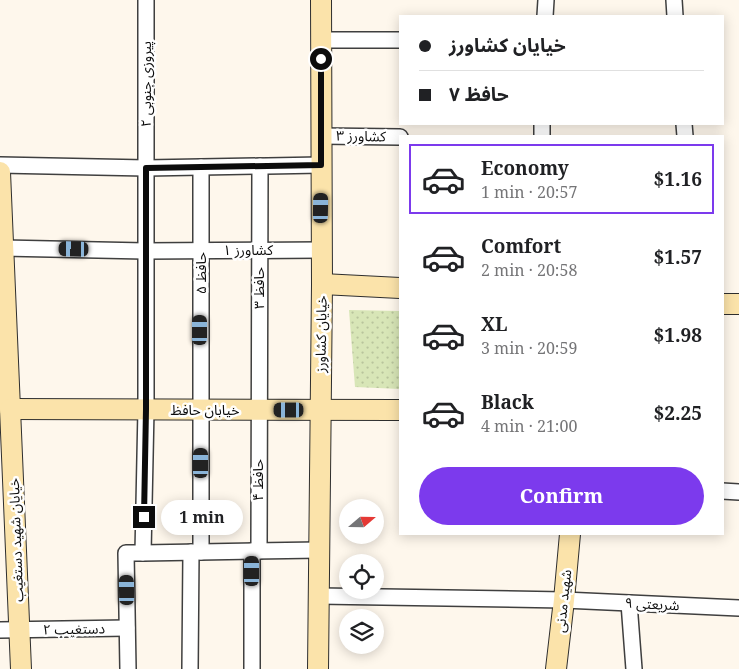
<!DOCTYPE html>
<meta charset="utf-8">
<style>
body{margin:0;font-family:"Noto Serif","Noto Sans Arabic",serif;background:#f2f2f2;color:#202124;height:100vh;display:flex;flex-direction:column;font-size:19px;white-space:nowrap}
*{box-sizing:border-box;margin:0}
p{font-size:16px;color:#757577}
.icon{flex:none;width:28px;height:28px;fill:none;stroke:currentColor;stroke-width:2;stroke-linecap:round;stroke-linejoin:round}
.map{position:relative;flex:1;overflow:hidden}
.panel{position:absolute;left:399px;top:135px;width:325px;height:400px;display:flex;flex-direction:column;background:#fff;border-radius:0px;box-shadow:0 2px 12px #0003}
.panel>*{flex:none}
.banner{position:absolute;left:399px;top:15px;width:325px;height:110px;border-radius:0px;box-shadow:0 2px 12px #0003;display:grid;align-content:center;height:110px;padding:0 20px;background:#fff}
.needle{width:32px;rotate:70deg}
.fabs{position:absolute;left:339px;top:499px;display:grid;gap:10px}
.fabs a{display:grid;place-items:center;width:45px;height:45px;border-radius:50%;background:#fff;box-shadow:0 2px 12px #0003;font-size:25px}
.end{position:absolute;width:22px;height:22px;margin:-11px;border:6px solid #0c0c0c;background:#fff;box-shadow:0 0 0 2px #fff}
.from{border-radius:50%}
.bubble{position:absolute;height:35px;border-radius:18px;background:#fff;box-shadow:0 2px 12px #0003;font-size:16px;font-weight:700;line-height:35px;text-align:center}
.car{position:absolute;width:15px;height:30px;margin:-15px -8px;border-radius:6px;box-shadow:0 0 4px 1px #0007;background:linear-gradient(#222 24%,#8ab4d8 0 40%,#222 0 76%,#8ab4d8 0 86%,#222 0)}
.banner b{display:flex;align-items:center;gap:18px;height:48px;font-size:19px}
.banner b+b{border-top:1px solid #e0e0e0}
.banner i{width:12px;height:12px;background:#202124}
ul{padding:9px 0 0;list-style:none}
li{display:flex;align-items:center;gap:15px;height:70px;margin:0 10px 8px;padding:0 10px;border:2px solid transparent;border-radius:0px}
li div{flex:1}
li b{display:block;font-size:19px}
li em{font-style:normal;font-weight:700}
li.active{border-color:#7c3aed}
li>.icon{width:45px;height:45px;stroke-width:1.5}
.cta{display:flex;gap:10px;margin-top:auto;padding:10px 20px}
.cta a{flex:1;height:58px;border-radius:30px;background:#7c3aed;color:#fff;font-size:20px;font-weight:700;line-height:58px;text-align:center}
.map>svg:first-child{display:block}
.park{fill:url(#park-dots)}
.lines{fill:none;stroke-linecap:round;stroke-linejoin:round}
.street-casing{stroke:#3f3f3f;stroke-width:18}
.secondary-casing{stroke:#2e2e2e;stroke-width:22}
.street{stroke:#fff;stroke-width:15}
.secondary{stroke:#fbe3aa;stroke-width:20}
.route{stroke:#0c0c0c;stroke-width:6}
.labels{text-anchor:middle;stroke-width:5;stroke-linejoin:round;paint-order:stroke}
.street-label{font-size:14px;fill:#0c0c0c;stroke:#fff}
</style>
<div class="map">
<svg width="739" height="669" viewBox="0 0 739 669">
<defs>
<pattern id="park-dots" width="8" height="8" patternUnits="userSpaceOnUse" patternTransform="scale(1.25)"><rect width="8" height="8" fill="#d8e6b7"/><path d="M2 2h.1M6 6h.1" fill="none" stroke="#b8c49c" stroke-width="1.8" stroke-linecap="round"/></pattern>
</defs>
<rect width="100%" height="100%" fill="#fef7ec"/>
<!-- park -->
<polygon class="park" points="349,310 400,311 400,389 355,387"/>
<g class="lines">
<!-- street casing -->
<g class="street-casing">
<g id="street">
<polyline points="674,0 675,16"/>
<polyline points="545,16 546,0"/>
<polyline points="321,40 400,40"/>
<polyline points="684,124 685,136"/>
<polyline points="321,136 400,137"/>
<polyline points="542,136 542,124"/>
<polyline points="0,165 146,168 321,165"/>
<polyline points="201,167 201,552"/>
<polyline points="3,248 145,251 321,250"/>
<polyline points="722,491 739,492"/>
<polyline points="252,551 252,669"/>
<polyline points="259,551 260,166"/>
<polyline points="143,553 319,550"/>
<polyline points="319,596 564,600 739,608"/>
<polyline points="629,603 634,669"/>
<polyline points="0,630 127,628"/>
<polyline points="128,669 126,553 143,553 146,409 146,0"/>
<polyline points="190,669 191,552"/>
</g>
</g>
<!-- secondary casing -->
<g class="secondary-casing">
<g id="secondary">
<polyline points="0,172 21,669"/>
<polyline points="322,284 400,288"/>
<polyline points="722,304 739,304"/>
<polyline points="10,409 400,410"/>
<polyline points="318,669 322,284 321,0"/>
<polyline points="556,669 564,600 570,534"/>
</g>
</g>
<!-- street -->
<use href="#street" class="street"/>
<!-- secondary -->
<use href="#secondary" class="secondary"/>
</g>
<g class="lines">
<!-- route -->
<polyline class="route" points="144,517 146,409 146,168 321,165 321,59"/>
</g>
<g class="labels">
<!-- street labels -->
<g class="street-label">
<text transform="translate(146 84) rotate(-90)" y="5">پیروزی جنوبی ۲</text>
<text transform="translate(361 136) rotate(1)" y="5">کشاورز ۳</text>
<text x="248" y="255">کشاورز ۱</text>
<text transform="translate(201 273) rotate(-90)" y="5">حافظ ۵</text>
<text transform="translate(259 288) rotate(-90)" y="5">حافظ ۳</text>
<text transform="translate(321 334) rotate(-89)" y="5">خیایان کشاورز</text>
<text x="205" y="415">خیابان حافظ</text>
<text transform="translate(258 480) rotate(-90)" y="5">حافظ ۴</text>
<text transform="translate(16 540) rotate(-92)" y="5">خیایان شهید دستغیب</text>
<text transform="translate(563 601) rotate(-84)" y="5">شهید مدنی</text>
<text transform="translate(652 604) rotate(3)" y="5">شریعتی ۹</text>
<text transform="translate(74 629) rotate(-1)" y="5">دستغیب ۲</text>
</g>
</g>
</svg>
<div class="fabs">
<a><svg class="needle" viewBox="-14 -14 28 28"><path d="M0-13l5 13h-10z" fill="#e53935"/><path d="M0 13l5-13h-10z" fill="#757577"/></svg></a>
<a><svg class="icon" aria-label="locate" viewBox="0 0 24 24"><circle cx="12" cy="12" r="6"/><path d="M12 2v4M12 18v4M2 12h4M18 12h4"/></svg></a>
<a><svg class="icon" aria-label="layers" viewBox="0 0 24 24"><path d="M12 4l9 5-9 5-9-5zM3 14l9 5 9-5"/></svg></a>
</div>
<i class="end from" style="left:321px;top:59px"></i>
<i class="end" style="left:144px;top:517px"></i>
<div class="bubble" style="left:161px;top:500px;width:82px">1 min</div>
<i class="car" style="left:321px;top:208px;rotate:1deg"></i>
<i class="car" style="left:74px;top:249px;rotate:271deg"></i>
<i class="car" style="left:200px;top:330px;rotate:0deg"></i>
<i class="car" style="left:289px;top:410px;rotate:270deg"></i>
<i class="car" style="left:201px;top:463px;rotate:0deg"></i>
<i class="car" style="left:252px;top:571px;rotate:0deg"></i>
<i class="car" style="left:127px;top:590px;rotate:359deg"></i>
<div class="banner">
<b><i class="from"></i>خیایان کشاورز</b>
<b><i></i>حافظ ۷</b>
</div>
<section class="panel">
<ul>
<li class="active"><svg class="icon" aria-label="car" viewBox="0 0 24 24"><path d="M5 17H2v-5l4-1 3-4h7l3 4 3 1v5h-3M9 17h6M6 11h13"/><circle cx="7" cy="17" r="2"/><circle cx="17" cy="17" r="2"/></svg><div><b>Economy</b><p>1 min · 20:57</p></div><em>$1.16</em></li>
<li><svg class="icon" aria-label="car" viewBox="0 0 24 24"><path d="M5 17H2v-5l4-1 3-4h7l3 4 3 1v5h-3M9 17h6M6 11h13"/><circle cx="7" cy="17" r="2"/><circle cx="17" cy="17" r="2"/></svg><div><b>Comfort</b><p>2 min · 20:58</p></div><em>$1.57</em></li>
<li><svg class="icon" aria-label="car" viewBox="0 0 24 24"><path d="M5 17H2v-5l4-1 3-4h7l3 4 3 1v5h-3M9 17h6M6 11h13"/><circle cx="7" cy="17" r="2"/><circle cx="17" cy="17" r="2"/></svg><div><b>XL</b><p>3 min · 20:59</p></div><em>$1.98</em></li>
<li><svg class="icon" aria-label="car" viewBox="0 0 24 24"><path d="M5 17H2v-5l4-1 3-4h7l3 4 3 1v5h-3M9 17h6M6 11h13"/><circle cx="7" cy="17" r="2"/><circle cx="17" cy="17" r="2"/></svg><div><b>Black</b><p>4 min · 21:00</p></div><em>$2.25</em></li>
</ul>
<div class="cta"><a>Confirm</a></div>
</section>
</div>
